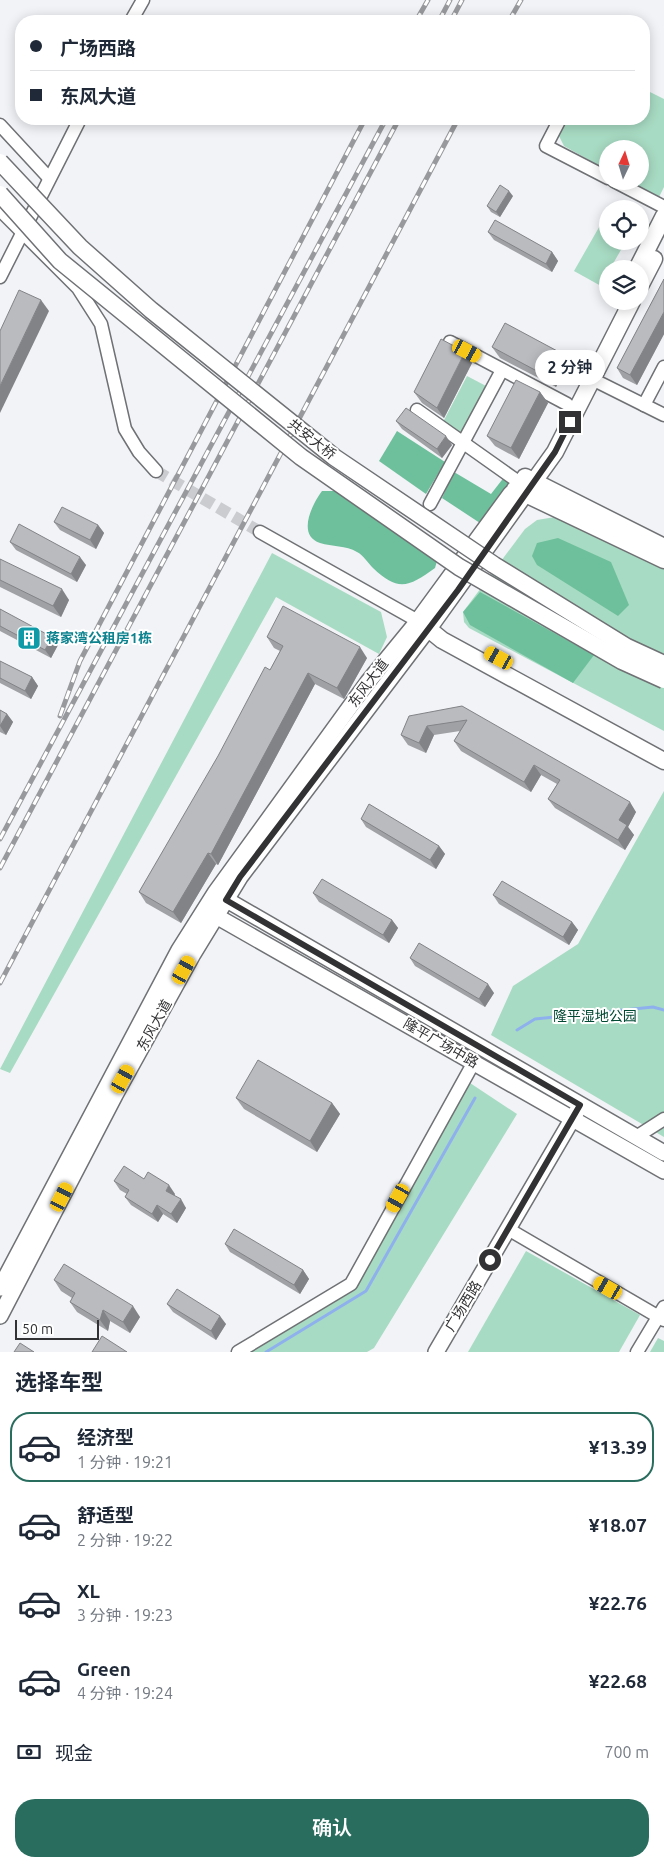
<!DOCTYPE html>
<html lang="zh">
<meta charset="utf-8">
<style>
body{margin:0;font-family:Ubuntu,"Noto Sans SC",sans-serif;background:#f2f2f3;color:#1f2937;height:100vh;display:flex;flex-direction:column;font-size:19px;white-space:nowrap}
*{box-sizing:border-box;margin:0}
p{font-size:16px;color:#747a83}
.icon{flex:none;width:28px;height:28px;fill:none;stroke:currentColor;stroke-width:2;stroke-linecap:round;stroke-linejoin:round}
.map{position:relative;height:1352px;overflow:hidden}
.drawer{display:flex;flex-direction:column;background:#fff;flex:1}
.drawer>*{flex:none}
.banner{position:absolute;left:15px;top:15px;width:635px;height:110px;border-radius:20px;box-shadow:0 2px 12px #0003;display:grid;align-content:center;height:110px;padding:0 15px;background:#fff}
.needle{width:32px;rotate:4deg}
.controls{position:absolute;left:599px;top:140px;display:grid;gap:10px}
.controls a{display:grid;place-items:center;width:50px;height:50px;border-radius:50%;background:#fff;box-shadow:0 2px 12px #0003;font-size:25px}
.scale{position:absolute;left:15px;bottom:12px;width:84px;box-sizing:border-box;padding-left:5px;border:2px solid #323234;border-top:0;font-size:14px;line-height:18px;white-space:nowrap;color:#323234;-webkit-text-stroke:4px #fff;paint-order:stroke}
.end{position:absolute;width:22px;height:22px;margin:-11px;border:6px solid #323234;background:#fff;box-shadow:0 0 0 2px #fff}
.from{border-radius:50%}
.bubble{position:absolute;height:35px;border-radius:18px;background:#fff;box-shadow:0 2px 12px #0003;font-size:16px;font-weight:600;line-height:35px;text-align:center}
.car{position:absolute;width:15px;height:30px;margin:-15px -8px;border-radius:6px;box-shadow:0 0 4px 1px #0007;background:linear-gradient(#f5c518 24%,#345 0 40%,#f5c518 0 76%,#345 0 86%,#f5c518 0)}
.banner b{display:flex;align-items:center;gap:18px;height:48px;font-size:19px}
.banner b+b{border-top:1px solid #e0e1e3}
.banner i{width:12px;height:12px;background:#1f2937}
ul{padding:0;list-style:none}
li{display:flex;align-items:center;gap:15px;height:70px;margin:0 10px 8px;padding:0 5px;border:2px solid transparent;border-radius:20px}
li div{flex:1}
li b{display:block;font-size:19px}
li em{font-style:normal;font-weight:600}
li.selected{border-color:#296d5f}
li>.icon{width:45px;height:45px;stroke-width:1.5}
h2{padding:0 15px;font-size:22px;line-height:60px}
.pay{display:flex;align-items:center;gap:12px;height:55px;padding:0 15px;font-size:19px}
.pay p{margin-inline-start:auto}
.action{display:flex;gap:10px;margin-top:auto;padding:10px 15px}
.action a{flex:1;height:58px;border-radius:20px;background:#296d5f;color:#fff;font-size:20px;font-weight:600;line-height:58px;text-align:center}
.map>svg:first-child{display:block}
.green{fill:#a8dbc3}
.forest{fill:#6ec09c}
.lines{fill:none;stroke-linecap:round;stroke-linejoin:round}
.stream{stroke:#8eb1ee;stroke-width:3}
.minor-tunnel{stroke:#cbccd0;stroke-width:12;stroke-dasharray:12 6;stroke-linecap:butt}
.minor-casing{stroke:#6f7174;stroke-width:15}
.tertiary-casing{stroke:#6f7174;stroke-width:18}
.secondary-casing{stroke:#6f7174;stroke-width:19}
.minor{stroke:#fff;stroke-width:12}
.tertiary{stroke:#fff;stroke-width:15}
.secondary{stroke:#fff;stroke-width:16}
.rail-casing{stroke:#98999c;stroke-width:5}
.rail{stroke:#fff;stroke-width:3;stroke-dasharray:9;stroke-linecap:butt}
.secondary-bridge-casing{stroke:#6f7174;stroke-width:19;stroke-linecap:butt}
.secondary-bridge{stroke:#fff;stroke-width:16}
.wall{fill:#9fa1a4}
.shaded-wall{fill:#828386}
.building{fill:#b9bbbf;stroke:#828386}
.route{stroke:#323234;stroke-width:6}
.labels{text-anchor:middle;stroke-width:4;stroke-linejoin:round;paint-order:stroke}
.street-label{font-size:14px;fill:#323234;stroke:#fff}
.culture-label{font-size:14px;font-weight:bold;fill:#0d838f;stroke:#fff;text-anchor:start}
.park-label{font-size:14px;fill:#024933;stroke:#fff}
</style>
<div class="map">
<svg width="664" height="1352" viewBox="0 0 664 1352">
<rect width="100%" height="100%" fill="#f1f3f7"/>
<!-- green -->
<g class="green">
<polygon points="644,89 664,99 664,187 659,197 629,181 640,181 640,149 608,149 607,170 564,146 559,136 568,119 644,119"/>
<polygon points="602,222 607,226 608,241 626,241 610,269 608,269 607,274 601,286 574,271"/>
<polygon points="467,376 488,387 463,435 442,424"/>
<polygon points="555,517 664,569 664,731 469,628 464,622 463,612 525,529 537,520"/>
<polygon points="272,553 381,612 387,637 379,654 276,597 10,1073 0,1069"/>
<polygon points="664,791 664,1137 491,1035 513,986 578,944"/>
<polygon points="467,1081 517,1114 374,1348 367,1352 245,1352 359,1283"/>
<polygon points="526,1251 640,1315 619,1352 468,1352"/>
<polygon points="658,1338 664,1341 664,1352 650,1352"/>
</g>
<!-- forest -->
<g class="forest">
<polygon points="397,431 445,462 426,494 379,461"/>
<polygon points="454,472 491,494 505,476 513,482 483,525 442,498"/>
<path d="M322 491H337L437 561 435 568C409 587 398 592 373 568 368 563 363 555 357 552 346 545 332 547 320 543 296 535 313 503 322 491Z"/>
<polygon points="558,538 611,562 629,605 618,616 537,565 532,556 537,543"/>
<polygon points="480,592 594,655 573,683 470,625 463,612"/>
</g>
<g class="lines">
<!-- stream -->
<g class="stream">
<polyline points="517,1030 535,1019 653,1007 664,1010"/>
<polyline points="266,1352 366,1291 475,1098"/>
</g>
<!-- minor-tunnel -->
<polyline class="minor-tunnel" points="156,471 260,532"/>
<!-- minor casing -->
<g class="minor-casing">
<g id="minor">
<polyline points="131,21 143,0"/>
<polyline points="560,119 546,146 608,178"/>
<polyline points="0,125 49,178"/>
<polyline points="614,181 664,207"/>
<polyline points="0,210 78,288 101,324 125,429 139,452 156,471"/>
<polyline points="0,277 80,119"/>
<polyline points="450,342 567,404"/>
<polyline points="592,379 664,415"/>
<polyline points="644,405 664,367"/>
<polyline points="417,410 520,483"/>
<polyline points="430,504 502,370"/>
<polyline points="260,532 418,621"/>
<polyline points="636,1137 664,1119"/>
<polyline points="508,1229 664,1320"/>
<polyline points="238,1352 351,1284 474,1062"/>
<polyline points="637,1352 664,1307"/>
</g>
</g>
<!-- tertiary casing -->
<g class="tertiary-casing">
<g id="tertiary">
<polyline points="220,896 664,1153"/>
<polyline points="209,912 664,1171"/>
<polyline points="0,1288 179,950 215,893 368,682 418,621"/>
<polyline points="0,1316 115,1095 193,954 240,877 428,629"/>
<polyline points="436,1352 577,1111"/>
</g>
</g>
<!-- secondary casing -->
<g class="secondary-casing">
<g id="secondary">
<polyline points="637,269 664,216"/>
<polyline points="640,286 654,259"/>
<polyline points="525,477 664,547"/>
<polyline points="515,489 664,560"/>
<polyline points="418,621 511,494"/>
<polyline points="420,622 442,640 664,761"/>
<polyline points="428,629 555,452 632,301"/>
</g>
</g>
<!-- minor -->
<use href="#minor" class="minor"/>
<!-- tertiary -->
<use href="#tertiary" class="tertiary"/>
<!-- secondary -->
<use href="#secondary" class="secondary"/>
<!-- rail casing -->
<g class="rail-casing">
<g id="rail">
<polyline points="416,21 428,0"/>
<polyline points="439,21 450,0"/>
<polyline points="451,21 462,0"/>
<polyline points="509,21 521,0"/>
<polyline points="60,716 80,661 365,119"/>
<polyline points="0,839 386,119"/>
<polyline points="0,868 399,119"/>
<polyline points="0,983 458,119"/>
</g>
</g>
<!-- rail -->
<use href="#rail" class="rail"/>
<!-- secondary-bridge casing -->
<g class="secondary-bridge-casing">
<g id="secondary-bridge">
<polyline points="0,162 80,247 151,310 334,457 494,565 627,647 664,664"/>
<polyline points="0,194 60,261 301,457 459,567 622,661 664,680"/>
</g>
</g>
<!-- secondary-bridge -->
<use href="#secondary-bridge" class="secondary-bridge"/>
</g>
<!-- wall -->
<g class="wall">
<polygon points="513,196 500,217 491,212 487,206"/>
<polygon points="488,232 552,252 558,261 552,272 494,240"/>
<polygon points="664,279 664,334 637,385 623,378 617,368"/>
<polygon points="492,347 568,364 556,387 500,358"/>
<polygon points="472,363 444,418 422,403 414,392"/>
<polygon points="540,392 548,403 519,459 495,446 487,436"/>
<polygon points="396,421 452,445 442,458 402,429"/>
<polygon points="54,522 98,525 104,533 96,549 60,530"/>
<polygon points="10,542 86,565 77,582 16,550"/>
<polygon points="0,559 69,600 61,617 0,587"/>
<polygon points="0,609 58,645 51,658 0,631"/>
<polygon points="267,637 367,658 344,699 315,684 218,865 216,864 181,923 146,903 139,892 270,670 280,651 274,648"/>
<polygon points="0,661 32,677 38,686 31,699 0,683"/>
<polygon points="462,706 636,812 628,827 634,835 625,850 555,808 548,799 557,784 541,775 531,792 461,751 454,741 460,731 434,735 426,753 408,745 401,735"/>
<polygon points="0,710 7,714 13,722 6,735 0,732"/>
<polygon points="361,819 439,846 445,854 436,869 366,827"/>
<polygon points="313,893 392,920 398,928 389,943 319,902"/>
<polygon points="493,895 572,922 578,930 569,945 499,904"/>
<polygon points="410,958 494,993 485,1007 415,966"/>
<polygon points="236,1098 332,1103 340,1114 317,1152 244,1109"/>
<polygon points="144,1179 175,1194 174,1196 186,1208 177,1223 163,1214 158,1222 131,1205 125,1197 127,1194 120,1190 114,1181"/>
<polygon points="225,1244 303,1270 309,1279 300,1294 230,1252"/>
<polygon points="54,1280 140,1317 130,1333 110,1321 108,1331 77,1312 70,1302 72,1298 61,1291"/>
<polygon points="167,1304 226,1324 216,1340 173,1312"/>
</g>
<!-- shaded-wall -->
<g class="shaded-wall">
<polygon points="509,191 513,196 500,217 496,212"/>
<polygon points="552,252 558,261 552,272 546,264"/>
<polygon points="41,300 49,311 0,413 0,386"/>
<polygon points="664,312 664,334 637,385 630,375"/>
<polygon points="465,352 472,363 444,418 437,408"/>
<polygon points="561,353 568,364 556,387 548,377"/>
<polygon points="540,392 548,403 519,459 511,448"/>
<polygon points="446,436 452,445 442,458 437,449"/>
<polygon points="98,525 104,533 96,549 90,540"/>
<polygon points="80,557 86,565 77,582 71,574"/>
<polygon points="62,589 69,600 61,617 53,606"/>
<polygon points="52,637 58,645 51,658 45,650"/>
<polygon points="360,647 367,658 344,699 337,688"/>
<polygon points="308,673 315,684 218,865 211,854"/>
<polygon points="32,677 38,686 31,699 25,691"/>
<polygon points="7,714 13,722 6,735 0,726"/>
<polygon points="427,726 434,735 426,753 419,743"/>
<polygon points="534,765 541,775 531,792 524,782"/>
<polygon points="630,802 636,812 628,827 634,835 625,850 618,840 619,820"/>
<polygon points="439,846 445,854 436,869 430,860"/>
<polygon points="208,853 216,864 181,923 173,912"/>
<polygon points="392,920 398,928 389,943 383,935"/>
<polygon points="572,922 578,930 569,945 563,937"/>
<polygon points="488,984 494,993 485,1007 479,999"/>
<polygon points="332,1103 340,1114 317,1152 310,1141"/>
<polygon points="169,1185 175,1194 172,1199 166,1191"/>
<polygon points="181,1199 186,1208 177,1223 171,1214"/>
<polygon points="157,1205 163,1214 158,1222 152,1214"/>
<polygon points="303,1270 309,1279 300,1294 294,1285"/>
<polygon points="133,1306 140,1317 130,1333 123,1322"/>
<polygon points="103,1310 110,1321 108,1331 100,1320"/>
<polygon points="220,1316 226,1324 216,1340 211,1331"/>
</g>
<!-- building -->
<g class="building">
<polygon points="500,185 509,191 496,212 487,206"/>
<polygon points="495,220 552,252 546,264 488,232"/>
<polygon points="664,279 664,312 630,375 617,368"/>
<polygon points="19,290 41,300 0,386 0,331"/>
<polygon points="505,323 561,353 548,377 492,347"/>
<polygon points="441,339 465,352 437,408 414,392"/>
<polygon points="516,380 540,392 511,448 487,436"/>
<polygon points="406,408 446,436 437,449 396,421"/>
<polygon points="62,507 98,525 90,540 54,522"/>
<polygon points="19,524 80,557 71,574 10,542"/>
<polygon points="0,559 62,589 53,606 0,580"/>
<polygon points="283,606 360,647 337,688 308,673 211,854 208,853 173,912 139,892 218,756 265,667 270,670 283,646 267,637"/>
<polygon points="0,609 52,637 45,650 0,626"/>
<polygon points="0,661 32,677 25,691 0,678"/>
<polygon points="462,706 630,802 619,820 627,825 618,840 548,799 560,780 534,765 524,782 454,741 467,720 427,726 419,743 401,735 409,716"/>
<polygon points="0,710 7,714 0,726"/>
<polygon points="369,804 439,846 430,860 361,819"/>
<polygon points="322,879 392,920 383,935 313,893"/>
<polygon points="502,881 572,922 563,937 493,895"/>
<polygon points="419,943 488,984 479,999 410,958"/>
<polygon points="258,1060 332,1103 310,1141 236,1098"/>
<polygon points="124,1166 144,1179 148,1172 169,1185 166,1191 181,1199 171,1214 157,1205 152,1214 125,1197 129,1190 114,1181"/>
<polygon points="234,1229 303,1270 294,1285 225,1244"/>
<polygon points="64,1264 133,1306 123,1322 103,1310 100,1320 70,1302 75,1293 54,1280"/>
<polygon points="177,1289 220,1316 211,1331 167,1304"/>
<polygon points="102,1336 127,1352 92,1352"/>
<polygon points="20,1343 34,1352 14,1352"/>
</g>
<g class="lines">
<!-- route -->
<polyline class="route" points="490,1260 580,1105 226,900 240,877 458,590 555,452 570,422"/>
</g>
<!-- icons -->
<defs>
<g id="building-square" transform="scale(1.25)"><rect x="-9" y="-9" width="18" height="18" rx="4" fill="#0f9aa8" stroke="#fff"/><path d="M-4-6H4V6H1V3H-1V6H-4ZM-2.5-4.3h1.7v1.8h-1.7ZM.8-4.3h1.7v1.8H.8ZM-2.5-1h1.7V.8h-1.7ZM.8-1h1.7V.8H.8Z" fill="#fff"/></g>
</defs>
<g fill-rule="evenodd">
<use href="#building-square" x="29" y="638"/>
</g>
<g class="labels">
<!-- street labels -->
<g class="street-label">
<text transform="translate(312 439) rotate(38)" y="5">共安大桥</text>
<text transform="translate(368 683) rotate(-53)" y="5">东风大道</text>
<text transform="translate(154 1025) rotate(-61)" y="5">东风大道</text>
<text transform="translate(441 1043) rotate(30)" y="5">隆平广场中路</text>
<text transform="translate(463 1306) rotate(-59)" y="5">广场西路</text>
</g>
<!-- culture labels -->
<g class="culture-label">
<text x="46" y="643">蒋家湾公租房1栋</text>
</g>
<!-- park labels -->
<g class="park-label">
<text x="595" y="1021">隆平湿地公园</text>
</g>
</g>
</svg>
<div class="controls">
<a><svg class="needle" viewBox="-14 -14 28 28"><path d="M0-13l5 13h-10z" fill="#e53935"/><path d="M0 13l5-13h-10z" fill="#747a83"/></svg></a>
<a><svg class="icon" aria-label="locate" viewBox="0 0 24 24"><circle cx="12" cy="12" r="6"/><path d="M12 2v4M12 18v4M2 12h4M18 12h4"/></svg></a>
<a><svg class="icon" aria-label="layers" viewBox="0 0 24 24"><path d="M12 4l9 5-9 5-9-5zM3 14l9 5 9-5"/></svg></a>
</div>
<div class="scale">50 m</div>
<i class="end from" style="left:490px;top:1260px"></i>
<i class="end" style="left:570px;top:422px"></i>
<div class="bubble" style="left:535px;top:350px;width:70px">2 分钟</div>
<i class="car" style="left:467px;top:351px;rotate:118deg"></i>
<i class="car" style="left:499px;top:658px;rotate:299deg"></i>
<i class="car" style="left:184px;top:970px;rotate:29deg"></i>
<i class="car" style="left:123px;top:1079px;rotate:29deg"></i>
<i class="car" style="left:62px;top:1197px;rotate:27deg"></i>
<i class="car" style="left:398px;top:1198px;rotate:209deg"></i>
<i class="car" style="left:608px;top:1288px;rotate:300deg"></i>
<div class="banner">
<b><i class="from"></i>广场西路</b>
<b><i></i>东风大道</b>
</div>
</div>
<section class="drawer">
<h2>选择车型</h2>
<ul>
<li class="selected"><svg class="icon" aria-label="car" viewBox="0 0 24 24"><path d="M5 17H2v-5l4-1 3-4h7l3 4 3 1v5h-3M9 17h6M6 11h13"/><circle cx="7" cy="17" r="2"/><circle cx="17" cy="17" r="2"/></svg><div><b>经济型</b><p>1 分钟 · 19:21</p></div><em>¥13.39</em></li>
<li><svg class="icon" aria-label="car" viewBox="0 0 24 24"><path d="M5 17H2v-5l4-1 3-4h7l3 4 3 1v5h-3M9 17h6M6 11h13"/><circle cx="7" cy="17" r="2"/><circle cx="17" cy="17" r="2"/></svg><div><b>舒适型</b><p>2 分钟 · 19:22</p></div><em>¥18.07</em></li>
<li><svg class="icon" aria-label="car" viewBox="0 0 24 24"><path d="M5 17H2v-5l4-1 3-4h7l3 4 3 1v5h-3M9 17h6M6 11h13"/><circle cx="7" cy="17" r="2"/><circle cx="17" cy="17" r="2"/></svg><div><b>XL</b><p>3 分钟 · 19:23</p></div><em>¥22.76</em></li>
<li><svg class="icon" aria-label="car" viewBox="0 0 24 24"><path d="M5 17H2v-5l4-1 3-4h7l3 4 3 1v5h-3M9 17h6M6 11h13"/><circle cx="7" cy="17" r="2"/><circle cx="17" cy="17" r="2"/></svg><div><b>Green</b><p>4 分钟 · 19:24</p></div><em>¥22.68</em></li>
</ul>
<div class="pay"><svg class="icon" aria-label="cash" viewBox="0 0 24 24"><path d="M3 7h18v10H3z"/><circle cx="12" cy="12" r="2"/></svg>现金<p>700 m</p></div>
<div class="action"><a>确认</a></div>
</section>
